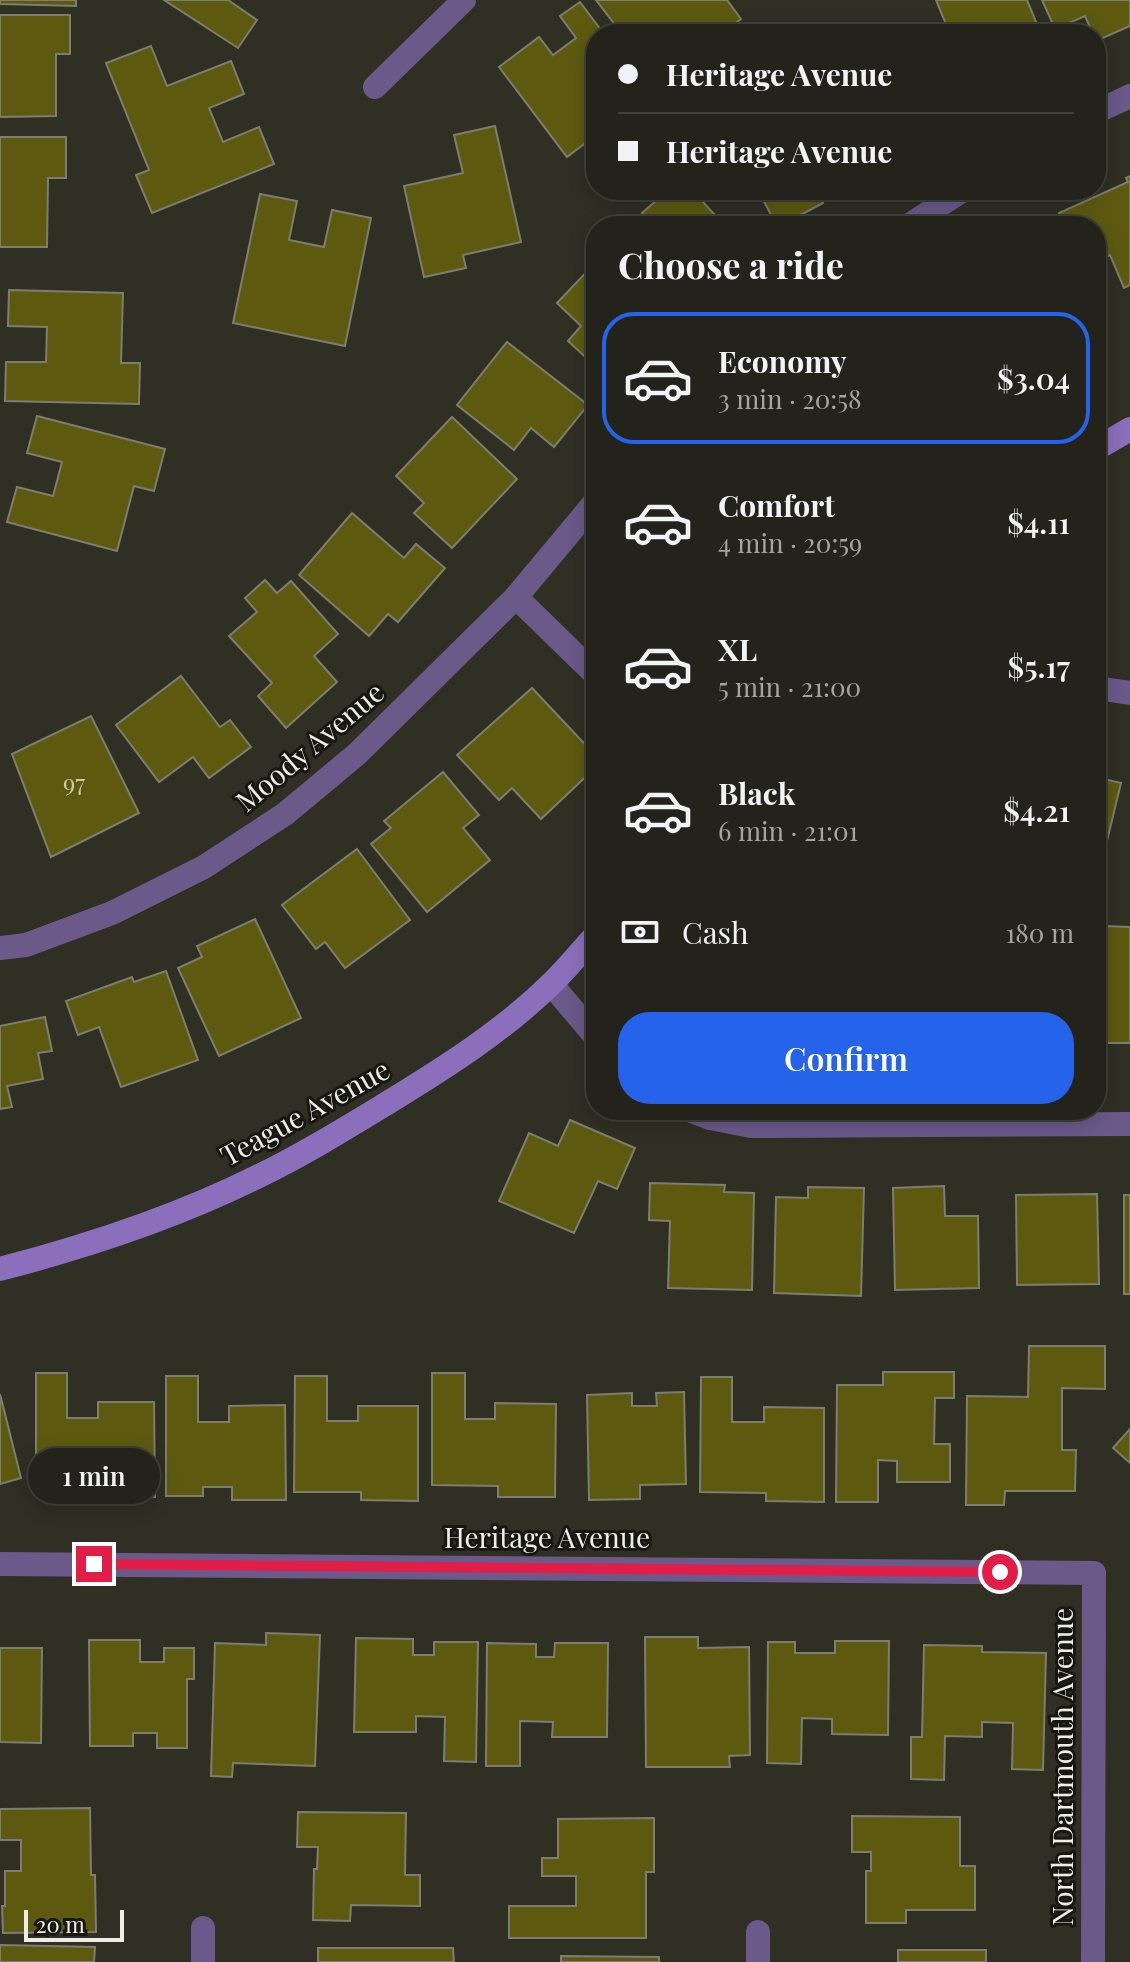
<!DOCTYPE html>
<meta charset="utf-8">
<style>
body{margin:0;font-family:"Playfair Display",serif;background:#2f2f28;color:#f1f3f6;height:100vh;display:flex;flex-direction:column;font-size:30px;white-space:nowrap}
*{box-sizing:border-box;margin:0}
p{font-size:26px;color:#a3a4a3}
.icon{flex:none;width:44px;height:44px;fill:none;stroke:currentColor;stroke-width:2;stroke-linecap:round;stroke-linejoin:round}
.map{position:relative;flex:1;overflow:hidden}
.drawer{position:absolute;left:586px;top:216px;width:520px;height:904px;display:flex;flex-direction:column;background:#23231b;border-radius:32px;box-shadow:0 4px 20px #0003,0 0 0 2px #40403a}
.drawer>*{flex:none}
.top-card{position:absolute;left:586px;top:24px;width:520px;height:176px;border-radius:32px;box-shadow:0 4px 20px #0003,0 0 0 2px #40403a;display:grid;align-content:center;height:176px;padding:0 32px;background:#23231b}
.scale{position:absolute;left:24px;bottom:20px;width:100px;box-sizing:border-box;padding-left:8px;border:4px solid #eeeee7;border-top:0;font-size:22px;line-height:28px;white-space:nowrap;color:#eeeee7;-webkit-text-stroke:6px #171712;paint-order:stroke}
.end{position:absolute;width:36px;height:36px;margin:-18px;border:10px solid #e11d48;background:#fff;box-shadow:0 0 0 4px #fff}
.from{border-radius:50%}
.bubble{position:absolute;height:56px;border-radius:28px;background:#23231b;box-shadow:0 4px 20px #0003,0 0 0 2px #40403a;font-size:26px;font-weight:600;line-height:56px;text-align:center}
.top-card b{display:flex;align-items:center;gap:28px;height:76px;font-size:30px}
.top-card b+b{border-top:2px solid #40403a}
.top-card i{width:20px;height:20px;background:#f1f3f6}
ul{padding:0;list-style:none}
li{display:flex;align-items:center;gap:24px;height:132px;margin:0 16px 12px;padding:0 16px;border:4px solid transparent;border-radius:32px}
li div{flex:1}
li b{display:block;font-size:30px}
li em{font-style:normal;font-weight:600}
li.selected{border-color:#2563eb}
li>.icon{width:72px;height:72px;stroke-width:1.5}
h2{padding:0 32px;font-size:36px;line-height:96px}
.pay{display:flex;align-items:center;gap:20px;height:88px;padding:0 32px;font-size:30px}
.pay p{margin-inline-start:auto}
.cta{display:flex;gap:16px;margin-top:auto;padding:16px 32px}
.cta a{flex:1;height:92px;border-radius:32px;background:#2563eb;color:#fff;font-size:32px;font-weight:600;line-height:92px;text-align:center}
.map>svg:first-child{display:block}
.building{fill:#5d5a10;stroke:#7d7d70;stroke-width:2}
.lines{fill:none;stroke-linecap:round;stroke-linejoin:round}
.street{stroke:#6a5989;stroke-width:24}
.secondary{stroke:#8c6fbc;stroke-width:24}
.route{stroke:#e11d48;stroke-width:10}
.labels{text-anchor:middle;stroke-width:6;stroke-linejoin:round;paint-order:stroke}
.number-label{font-size:24px;fill:#cac9b1}
.street-label{font-size:28px;fill:#eeeee7;stroke:#171712}
</style>
<div class="map">
<svg width="1130" height="1962" viewBox="0 0 1130 1962">
<rect width="100%" height="100%" fill="#2f2f24"/>
<!-- building -->
<g class="building">
<polygon points="0,0 76,0 76,6 0,4"/>
<polygon points="164,0 228,0 257,20 238,48"/>
<polygon points="596,0 727,0 741,19 722,34 622,34"/>
<polygon points="936,0 1027,0 1041,34 950,34"/>
<polygon points="1042,0 1130,0 1130,26 1096,41 1096,34 1093,34 1085,16 1055,29"/>
<polygon points="580,2 604,34 596,34 596,116 592,119 596,124 596,135 567,157 499,67 539,37 553,55 576,38 560,16"/>
<polygon points="0,15 70,15 70,54 56,54 56,116 0,117"/>
<polygon points="151,46 167,86 231,61 244,94 209,108 223,142 259,127 274,164 152,213 136,175 149,170 106,63"/>
<polygon points="495,126 521,242 463,255 466,268 424,277 404,186 463,173 454,135"/>
<polygon points="0,137 66,137 66,178 48,178 47,247 0,247"/>
<polygon points="1130,176 1130,285 1124,288 1110,255 1096,261 1096,226 1065,226 1059,213 1128,182 1126,178"/>
<polygon points="668,190 692,190 725,226 647,226 651,222 642,213"/>
<polygon points="769,190 816,190 823,203 780,226 777,226 762,198 771,193"/>
<polygon points="260,194 297,201 289,240 324,247 332,210 371,218 345,346 233,323"/>
<polygon points="596,262 596,367 568,341 581,326 557,303"/>
<polygon points="9,290 123,293 121,363 140,363 139,404 5,401 6,362 46,362 47,327 8,326"/>
<polygon points="507,342 588,405 554,447 531,428 514,450 457,405"/>
<polygon points="37,416 165,449 154,491 134,486 117,551 7,522 17,487 53,496 62,462 27,453"/>
<polygon points="452,417 517,479 452,548 414,513 424,503 396,476"/>
<polygon points="352,513 404,558 416,544 445,568 398,622 388,614 369,636 299,575"/>
<polygon points="265,580 277,593 291,581 338,634 314,656 337,682 286,728 258,696 272,683 229,636 257,612 245,598"/>
<polygon points="181,676 220,727 230,720 251,747 209,778 193,757 159,782 116,725"/>
<polygon points="532,688 596,756 596,767 541,819 512,788 499,800 457,755"/>
<polygon points="91,716 139,813 51,857 12,754"/>
<polygon points="443,772 479,815 463,828 490,860 427,912 371,844 391,828 384,821"/>
<polygon points="1096,777 1121,783 1100,870 1096,869"/>
<polygon points="357,849 410,920 345,968 325,942 316,949 282,905"/>
<polygon points="255,919 301,1018 219,1056 178,968 202,957 197,946"/>
<polygon points="1105,926 1130,927 1130,1043 1103,1043"/>
<polygon points="166,971 198,1060 121,1087 99,1027 78,1035 66,1001 132,977 134,982"/>
<polygon points="45,1017 52,1051 38,1053 43,1079 7,1086 12,1107 0,1109 0,1026"/>
<polygon points="570,1120 635,1148 617,1189 598,1181 574,1233 499,1201 529,1133 558,1146"/>
<polygon points="650,1183 725,1185 724,1192 754,1193 752,1290 668,1288 670,1221 649,1220"/>
<polygon points="944,1186 945,1216 978,1216 979,1288 895,1290 893,1188"/>
<polygon points="808,1187 864,1188 861,1296 774,1293 776,1197 808,1198"/>
<polygon points="1097,1194 1099,1284 1017,1285 1016,1195"/>
<rect x="1124" y="1195" width="6" height="99"/>
<polygon points="1029,1346 1105,1346 1105,1389 1062,1388 1062,1450 1076,1450 1075,1491 1005,1491 1004,1505 966,1505 967,1396 1028,1397"/>
<polygon points="883,1372 954,1372 954,1398 935,1398 934,1444 950,1444 950,1482 897,1482 897,1461 878,1460 878,1502 836,1502 837,1385 883,1385"/>
<polygon points="36,1373 67,1373 67,1418 98,1418 98,1402 154,1402 155,1497 102,1497 102,1488 36,1488"/>
<polygon points="432,1373 465,1373 465,1419 495,1419 495,1403 556,1404 555,1497 498,1497 498,1486 432,1485"/>
<polygon points="166,1376 198,1376 198,1422 229,1422 229,1406 285,1405 286,1500 232,1500 232,1487 203,1487 203,1496 166,1496"/>
<polygon points="295,1376 327,1376 327,1421 358,1421 358,1406 418,1406 418,1501 361,1500 361,1492 294,1492"/>
<polygon points="701,1377 732,1377 732,1422 764,1422 764,1407 824,1408 824,1502 766,1501 766,1493 700,1492"/>
<polygon points="684,1392 686,1484 640,1485 640,1499 589,1500 587,1395 632,1393 632,1406 657,1406 656,1393"/>
<polygon points="0,1394 21,1478 0,1484"/>
<polygon points="1130,1429 1130,1463 1113,1448"/>
<polygon points="266,1633 320,1635 315,1766 233,1763 232,1777 211,1776 215,1643 266,1645"/>
<polygon points="645,1637 698,1637 698,1648 749,1647 750,1755 729,1756 730,1767 646,1767"/>
<polygon points="356,1638 413,1639 413,1655 434,1655 434,1642 478,1642 476,1762 444,1761 445,1717 416,1716 416,1732 354,1732"/>
<polygon points="89,1640 140,1640 140,1662 164,1662 164,1648 194,1648 194,1679 187,1679 187,1748 157,1748 157,1733 133,1733 133,1746 90,1746"/>
<polygon points="835,1641 889,1641 888,1735 832,1734 832,1719 802,1718 801,1764 767,1763 768,1642 795,1642 795,1653 835,1653"/>
<polygon points="487,1643 536,1644 536,1657 554,1657 555,1643 608,1643 607,1737 552,1737 553,1722 520,1721 520,1766 486,1766"/>
<polygon points="924,1645 982,1646 982,1652 1046,1653 1043,1770 1012,1769 1013,1723 982,1722 982,1737 945,1736 944,1780 911,1779 911,1737 922,1737"/>
<polygon points="0,1648 42,1648 41,1743 0,1742"/>
<polygon points="90,1808 91,1875 95,1875 96,1932 3,1933 2,1906 5,1906 5,1871 21,1871 21,1840 0,1840 0,1809"/>
<polygon points="298,1812 406,1813 405,1875 420,1875 420,1906 351,1905 350,1921 313,1920 314,1869 317,1869 318,1847 297,1847"/>
<polygon points="852,1816 960,1817 960,1866 975,1866 975,1910 906,1910 906,1923 866,1923 866,1871 871,1871 871,1852 852,1852"/>
<polygon points="654,1818 654,1872 646,1872 646,1938 509,1938 509,1906 576,1906 576,1876 542,1876 542,1858 558,1858 558,1819"/>
<polygon points="0,1945 95,1947 94,1962 0,1962"/>
<polygon points="318,1948 453,1948 454,1962 318,1962"/>
<rect x="898" y="1950" width="88" height="12"/>
<polygon points="561,1956 659,1957 659,1962 561,1962"/>
</g>
<g class="lines">
<!-- street -->
<g class="street">
<polyline points="375,87 464,0"/>
<polyline points="1096,112 1130,96"/>
<polyline points="908,226 963,190"/>
<polyline points="516,597 596,675"/>
<polyline points="1096,688 1130,693"/>
<polyline points="0,948 26,945 112,913 204,867 285,814 357,754 516,597 596,501"/>
<polyline points="551,984 596,1037"/>
<polyline points="689,1110 710,1118 751,1126 1130,1124"/>
<polyline points="0,1564 1094,1573 1093,1962"/>
<polyline points="758,1932 758,1962"/>
<polyline points="203,1962 203,1928"/>
</g>
<!-- secondary -->
<g class="secondary">
<polyline points="1096,449 1130,429"/>
<path d="M0 1269C89 1246 180 1216 263 1174 306 1153 348 1127 389 1102 446 1067 503 1031 551 984 567 969 581 951 596 935"/>
</g>
</g>
<g class="lines">
<!-- route -->
<polyline class="route" points="94,1564 1000,1572"/>
</g>
<g class="labels">
<!-- number labels -->
<g class="number-label">
<text x="74" y="792">97</text>
</g>
<!-- street labels -->
<g class="street-label">
<text transform="translate(310 747) rotate(-40)" y="10">Moody Avenue</text>
<text transform="translate(305 1113) rotate(-29)" y="10">Teague Avenue</text>
<text x="547" y="1548">Heritage Avenue</text>
<text transform="translate(1063 1767) rotate(-90)" y="10">North Dartmouth Avenue</text>
</g>
</g>
</svg>
<div class="scale">20 m</div>
<i class="end from" style="left:1000px;top:1572px"></i>
<i class="end" style="left:94px;top:1564px"></i>
<div class="bubble" style="left:28px;top:1448px;width:132px">1 min</div>
<div class="top-card">
<b><i class="from"></i>Heritage Avenue</b>
<b><i></i>Heritage Avenue</b>
</div>
<section class="drawer">
<h2>Choose a ride</h2>
<ul>
<li class="selected"><svg class="icon" aria-label="car" viewBox="0 0 24 24"><path d="M5 17H2v-5l4-1 3-4h7l3 4 3 1v5h-3M9 17h6M6 11h13"/><circle cx="7" cy="17" r="2"/><circle cx="17" cy="17" r="2"/></svg><div><b>Economy</b><p>3 min · 20:58</p></div><em>$3.04</em></li>
<li><svg class="icon" aria-label="car" viewBox="0 0 24 24"><path d="M5 17H2v-5l4-1 3-4h7l3 4 3 1v5h-3M9 17h6M6 11h13"/><circle cx="7" cy="17" r="2"/><circle cx="17" cy="17" r="2"/></svg><div><b>Comfort</b><p>4 min · 20:59</p></div><em>$4.11</em></li>
<li><svg class="icon" aria-label="car" viewBox="0 0 24 24"><path d="M5 17H2v-5l4-1 3-4h7l3 4 3 1v5h-3M9 17h6M6 11h13"/><circle cx="7" cy="17" r="2"/><circle cx="17" cy="17" r="2"/></svg><div><b>XL</b><p>5 min · 21:00</p></div><em>$5.17</em></li>
<li><svg class="icon" aria-label="car" viewBox="0 0 24 24"><path d="M5 17H2v-5l4-1 3-4h7l3 4 3 1v5h-3M9 17h6M6 11h13"/><circle cx="7" cy="17" r="2"/><circle cx="17" cy="17" r="2"/></svg><div><b>Black</b><p>6 min · 21:01</p></div><em>$4.21</em></li>
</ul>
<div class="pay"><svg class="icon" aria-label="cash" viewBox="0 0 24 24"><path d="M3 7h18v10H3z"/><circle cx="12" cy="12" r="2"/></svg>Cash<p>180 m</p></div>
<div class="cta"><a>Confirm</a></div>
</section>
</div>
